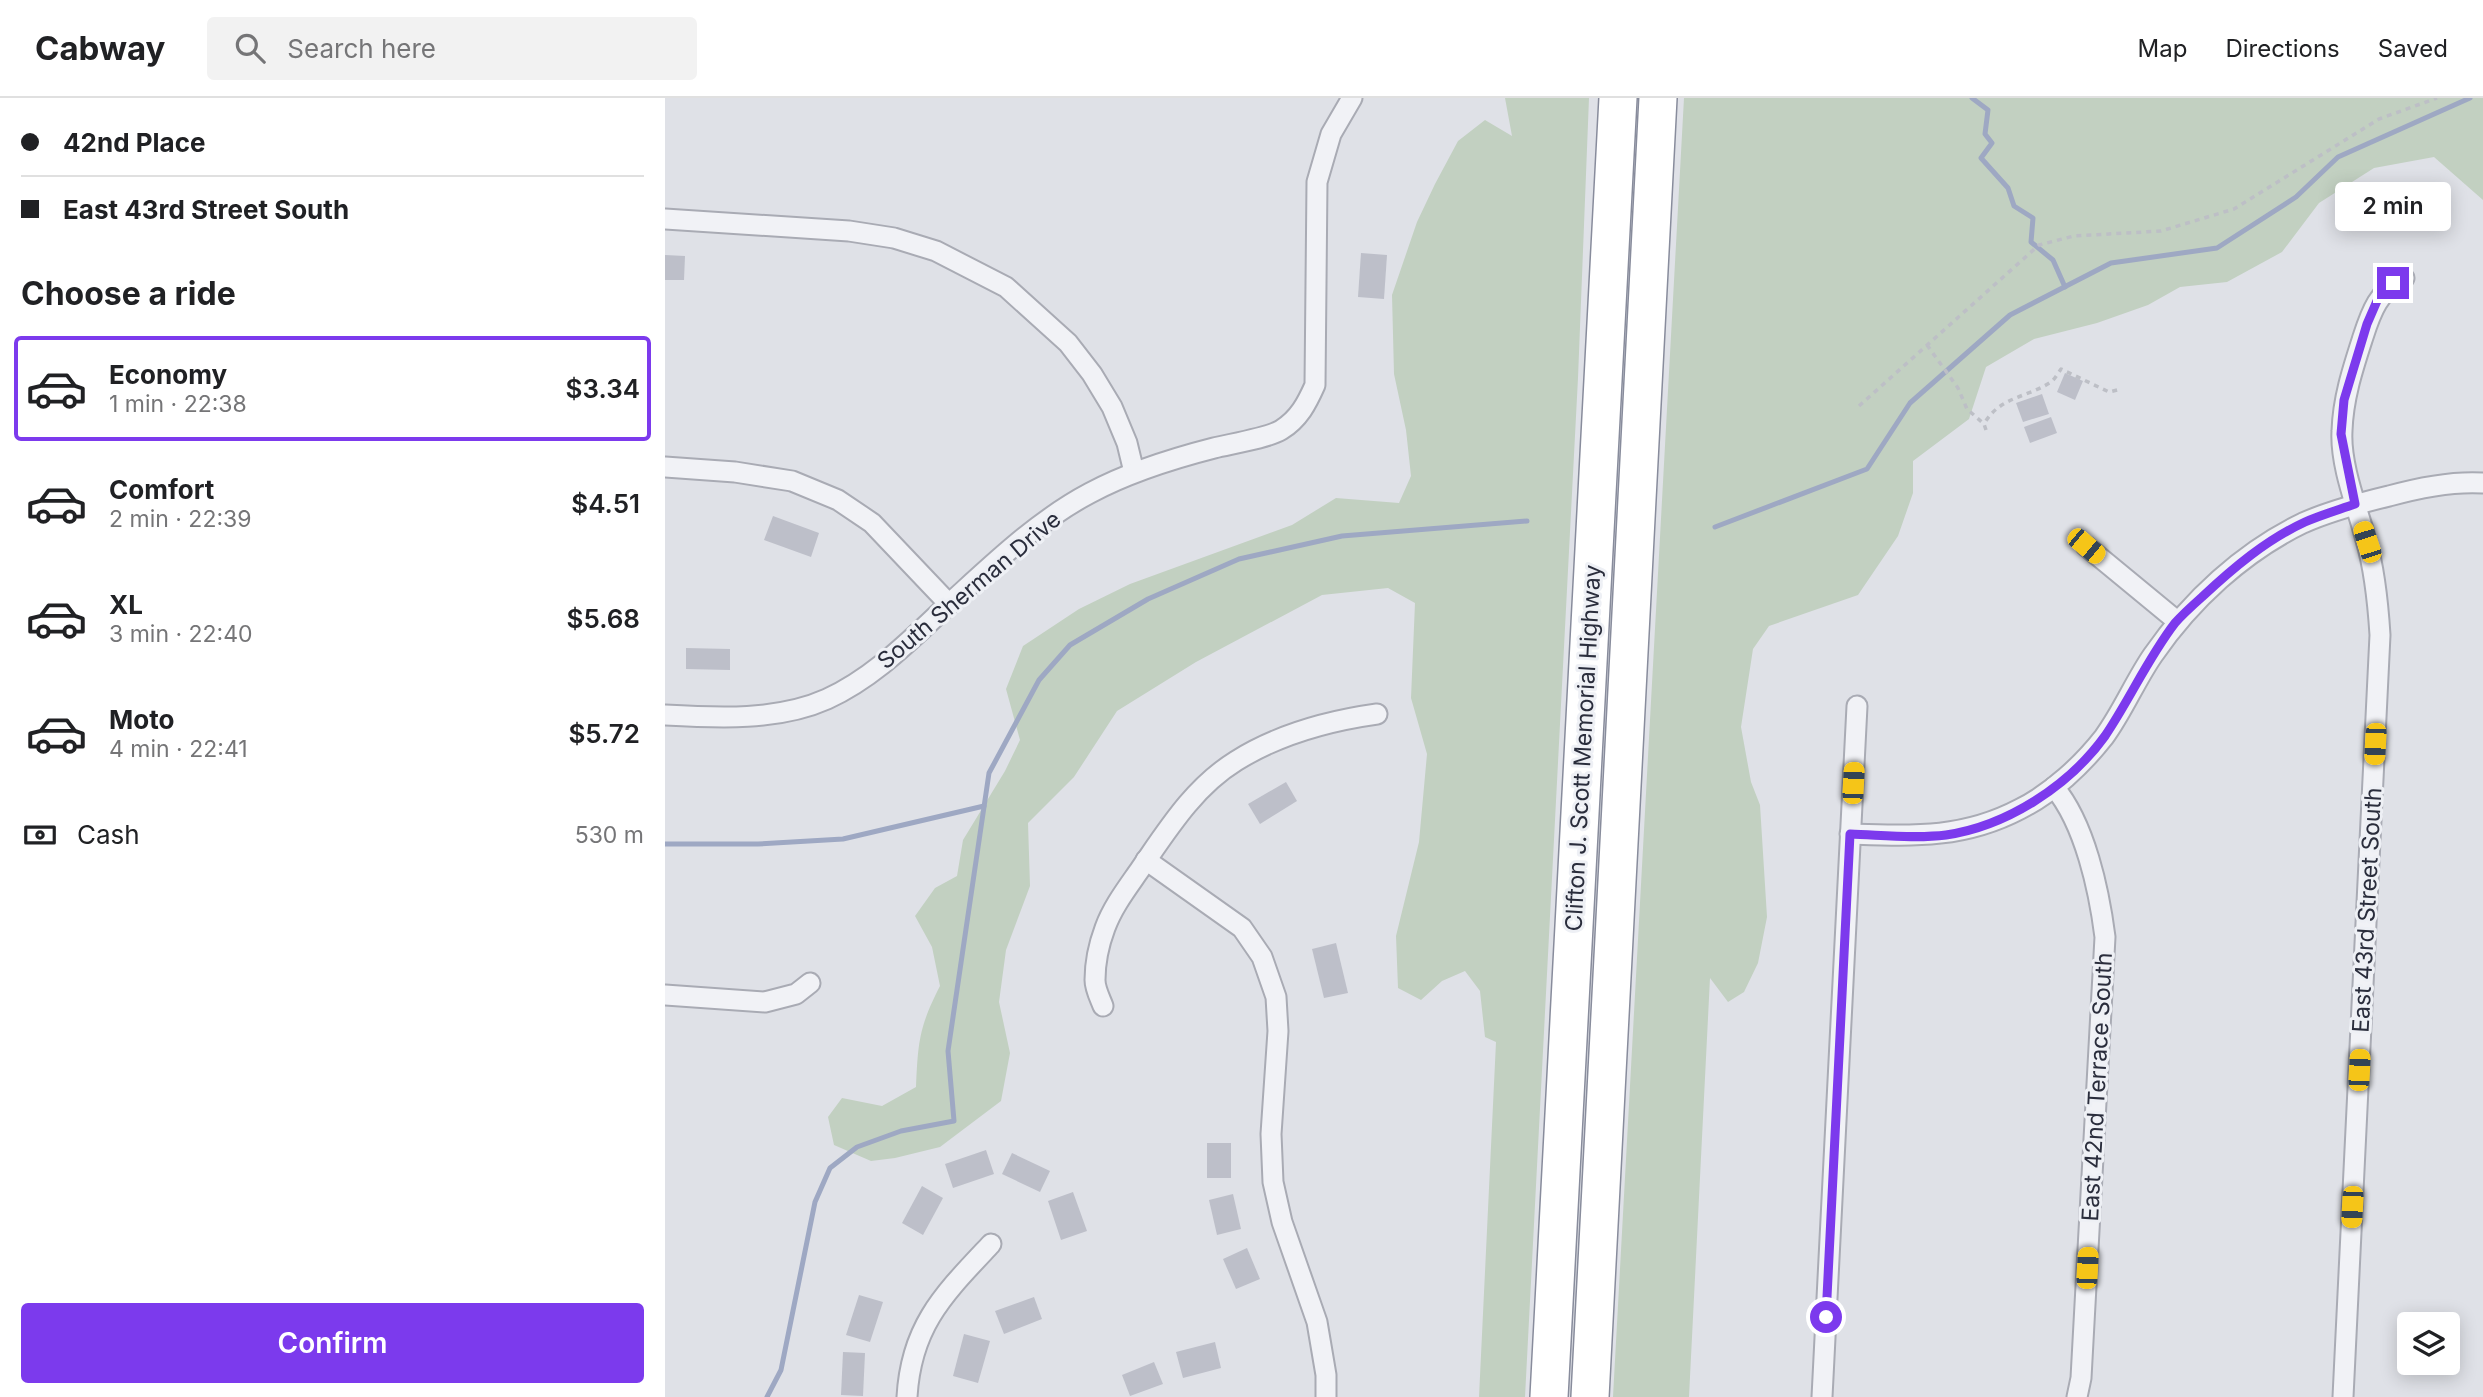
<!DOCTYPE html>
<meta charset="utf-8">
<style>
body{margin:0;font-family:Inter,sans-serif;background:#f2f2f2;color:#202124;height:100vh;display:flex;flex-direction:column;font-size:26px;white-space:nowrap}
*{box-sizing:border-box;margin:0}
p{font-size:23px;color:#757577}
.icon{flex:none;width:38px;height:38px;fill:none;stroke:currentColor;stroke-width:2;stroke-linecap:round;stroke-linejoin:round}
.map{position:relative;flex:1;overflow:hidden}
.details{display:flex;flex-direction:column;background:#fff;width:665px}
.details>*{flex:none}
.banner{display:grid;align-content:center;height:154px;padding:0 21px;background:#fff}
.fabs{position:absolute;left:1732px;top:1214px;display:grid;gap:14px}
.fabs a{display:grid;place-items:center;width:63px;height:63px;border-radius:7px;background:#fff;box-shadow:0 4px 18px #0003;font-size:35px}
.end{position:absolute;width:32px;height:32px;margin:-16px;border:9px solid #7c3aed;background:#fff;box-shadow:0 0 0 4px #fff}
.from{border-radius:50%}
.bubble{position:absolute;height:49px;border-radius:7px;background:#fff;box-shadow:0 4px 18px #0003;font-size:23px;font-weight:600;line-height:49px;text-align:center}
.car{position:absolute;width:21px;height:42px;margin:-21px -10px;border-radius:9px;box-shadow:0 0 5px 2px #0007;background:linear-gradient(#f5c518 24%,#345 0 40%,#f5c518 0 76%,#345 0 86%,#f5c518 0)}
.banner b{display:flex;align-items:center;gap:24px;height:66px;font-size:26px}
.banner b+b{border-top:2px solid #e0e0e0}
.banner i{width:18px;height:18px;background:#202124}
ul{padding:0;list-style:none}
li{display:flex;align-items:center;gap:21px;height:105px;margin:0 14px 10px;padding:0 7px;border:4px solid transparent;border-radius:7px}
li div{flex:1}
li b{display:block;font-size:26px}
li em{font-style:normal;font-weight:600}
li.active{border-color:#7c3aed}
li>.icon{width:63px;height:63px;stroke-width:1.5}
h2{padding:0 21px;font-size:32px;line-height:84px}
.pay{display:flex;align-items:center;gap:18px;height:77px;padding:0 21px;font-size:26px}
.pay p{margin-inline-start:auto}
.primary-button{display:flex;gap:14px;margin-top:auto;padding:14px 21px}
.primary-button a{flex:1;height:80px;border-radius:7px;background:#7c3aed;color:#fff;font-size:28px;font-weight:600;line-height:80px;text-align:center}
header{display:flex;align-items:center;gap:42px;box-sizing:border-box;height:98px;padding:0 35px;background:#fff;border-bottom:2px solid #e0e0e0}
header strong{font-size:33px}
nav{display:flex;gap:38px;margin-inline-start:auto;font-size:24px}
.search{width:490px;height:63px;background:#f2f2f2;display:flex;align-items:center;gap:18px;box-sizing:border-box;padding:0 24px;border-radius:7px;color:#757577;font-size:26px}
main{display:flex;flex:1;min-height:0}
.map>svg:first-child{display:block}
.green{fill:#c2d0c1}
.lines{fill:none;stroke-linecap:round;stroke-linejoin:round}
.stream{stroke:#9ea8c3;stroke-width:5}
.building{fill:#bdbfc9}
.minor-casing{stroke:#a9abb4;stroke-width:23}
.motorway-casing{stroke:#888c9c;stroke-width:40}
.path{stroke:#bdbfc6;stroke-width:3.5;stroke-dasharray:5 5;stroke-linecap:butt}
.minor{stroke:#f1f2f6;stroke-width:19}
.motorway{stroke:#fff;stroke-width:37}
.route{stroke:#7c3aed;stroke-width:9}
.labels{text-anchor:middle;stroke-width:6;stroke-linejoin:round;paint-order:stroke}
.street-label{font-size:23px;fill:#2a2d3c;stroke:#eef0f5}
</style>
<header>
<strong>Cabway</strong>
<div class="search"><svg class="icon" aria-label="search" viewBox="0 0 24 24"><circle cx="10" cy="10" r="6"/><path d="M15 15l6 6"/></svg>Search here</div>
<nav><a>Map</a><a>Directions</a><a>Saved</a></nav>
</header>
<main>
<section class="details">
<div class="banner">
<b><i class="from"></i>42nd Place</b>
<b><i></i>East 43rd Street South</b>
</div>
<h2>Choose a ride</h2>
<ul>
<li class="active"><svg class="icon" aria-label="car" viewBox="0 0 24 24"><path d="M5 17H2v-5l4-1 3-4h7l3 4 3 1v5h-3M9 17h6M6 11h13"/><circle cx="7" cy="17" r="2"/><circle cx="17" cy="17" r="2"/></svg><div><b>Economy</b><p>1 min · 22:38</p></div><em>$3.34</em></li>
<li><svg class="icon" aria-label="car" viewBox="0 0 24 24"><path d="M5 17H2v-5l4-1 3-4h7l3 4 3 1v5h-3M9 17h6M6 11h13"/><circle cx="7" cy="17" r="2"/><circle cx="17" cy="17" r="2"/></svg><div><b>Comfort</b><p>2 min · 22:39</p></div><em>$4.51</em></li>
<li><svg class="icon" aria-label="car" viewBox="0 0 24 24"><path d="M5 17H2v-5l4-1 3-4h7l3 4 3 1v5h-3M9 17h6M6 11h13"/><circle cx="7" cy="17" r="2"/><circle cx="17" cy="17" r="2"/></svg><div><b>XL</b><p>3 min · 22:40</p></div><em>$5.68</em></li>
<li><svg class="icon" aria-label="car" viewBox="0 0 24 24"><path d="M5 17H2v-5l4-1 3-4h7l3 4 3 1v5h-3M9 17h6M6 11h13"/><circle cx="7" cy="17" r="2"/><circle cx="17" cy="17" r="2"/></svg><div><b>Moto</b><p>4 min · 22:41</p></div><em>$5.72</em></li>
</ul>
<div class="pay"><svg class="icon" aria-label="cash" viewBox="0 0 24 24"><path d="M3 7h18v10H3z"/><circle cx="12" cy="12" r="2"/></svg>Cash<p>530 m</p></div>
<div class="primary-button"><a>Confirm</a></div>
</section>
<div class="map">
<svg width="1818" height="1299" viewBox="0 0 1818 1299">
<rect width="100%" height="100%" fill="#dfe1e7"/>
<!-- green -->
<g class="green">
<path d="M840 0H924L913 280 860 1299H814L831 944 820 939 815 893 800 873 777 883 756 902 733 890 731 838 754 744 762 656 746 600 750 505 723 490 657 497 531 564 452 613 409 679 363 725 365 788 341 852 334 904 345 955 336 1003 275 1049 230 1060 206 1063 169 1047 163 1019 177 1000 217 1008 251 989C253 944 254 929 275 888L267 849 250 818 270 790 292 778 298 742 340 673 355 642 341 591 358 548 414 511 465 486 627 427 671 400 734 405 746 378 741 332 729 276 727 197 752 124 770 86 793 43 820 22 847 38Z"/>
<polygon points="1019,0 1818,0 1818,102 1769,59 1709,70 1654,105 1617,154 1562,184 1515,189 1483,207 1432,225 1369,241 1321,269 1304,321 1248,363 1248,395 1233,438 1193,497 1104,528 1088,551 1076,629 1086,684 1095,707 1102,819 1093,865 1079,894 1063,904 1045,880 1024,1299 948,1299"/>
</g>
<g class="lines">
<!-- stream -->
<g class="stream">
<polyline points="1307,0 1323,12 1320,36 1327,45 1316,60 1343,90 1349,108 1368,120 1366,144 1388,162 1400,189"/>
<polyline points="1050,429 1202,371 1245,305 1345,217 1446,165 1552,150 1631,99 1673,59 1805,0"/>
<polyline points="0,746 93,746 178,741 319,708"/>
<polyline points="102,1299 116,1272 150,1104 165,1070 192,1049 236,1033 289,1023 283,953 324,675 374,582 405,547 483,501 574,461 677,438 862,423"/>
</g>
</g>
<!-- building -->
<g class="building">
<polygon points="696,155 722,157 719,201 693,199"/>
<polygon points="0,157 20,158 19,182 0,182"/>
<polygon points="1400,275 1418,283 1410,302 1392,294"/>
<polygon points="1377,296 1384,316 1358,324 1351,305"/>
<polygon points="1386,319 1392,335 1365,345 1359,329"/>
<polygon points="108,418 154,435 146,459 99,442"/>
<polygon points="21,550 65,551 65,572 21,571"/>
<polygon points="621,684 632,703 595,726 583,706"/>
<polygon points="671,845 683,895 659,900 647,851"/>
<rect x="542" y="1045" width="24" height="35"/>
<polygon points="321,1052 329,1076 288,1090 280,1066"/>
<polygon points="347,1055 385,1073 375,1094 337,1076"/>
<polygon points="257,1088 278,1100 258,1137 237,1125"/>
<polygon points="408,1094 422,1133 396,1142 383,1103"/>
<polygon points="568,1096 576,1131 552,1137 544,1102"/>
<polygon points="582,1150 595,1181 571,1191 558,1161"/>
<polygon points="194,1197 218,1204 205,1244 181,1237"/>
<polygon points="369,1199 377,1221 339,1236 330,1213"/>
<polygon points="299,1236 325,1243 313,1285 288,1278"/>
<polygon points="550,1244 556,1270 518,1280 511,1254"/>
<polygon points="178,1254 200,1255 198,1298 176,1297"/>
<polygon points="489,1264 498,1286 465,1298 457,1277"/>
</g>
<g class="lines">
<!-- minor casing -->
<g class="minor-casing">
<g id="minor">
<polyline points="0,121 184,133 229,140 271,153 341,189 403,245 427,276 447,309 462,345 469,374"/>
<polyline points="0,369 70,374 127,383 173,402 207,425 284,506"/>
<polyline points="1421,448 1512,523"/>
<path d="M0 617C53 620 113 623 162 601 210 579 246 541 283 507 327 467 372 423 425 395 464 374 506 361 549 350 565 346 603 340 616 332 634 321 642 305 650 287L652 84 666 36 687 0"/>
<path d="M1389 689C1420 726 1434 792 1440 839L1416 1280 1412 1299"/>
<path d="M1185 736C1247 738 1298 741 1355 711 1387 695 1417 667 1439 639 1458 613 1470 583 1488 557 1526 502 1578 454 1638 425 1665 413 1695 405 1724 398 1753 390 1787 383 1818 385"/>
<polyline points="481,762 577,830 597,859 611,899 613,933 606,1036 608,1084 617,1124 652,1224 661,1277 661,1299"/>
<polyline points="0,897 100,904 131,896 145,885"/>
<path d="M438 908C435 900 430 891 430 882 430 865 434 846 440 830 448 808 463 789 476 770 503 731 529 689 571 663 614 636 662 623 712 616"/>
<path d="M242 1299C246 1227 280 1195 326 1146"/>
<polyline points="1157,1299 1192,608"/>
<path d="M1678 1299 1715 537C1713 505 1710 473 1701 442 1692 409 1675 367 1677 333 1678 300 1688 270 1698 239 1706 214 1714 192 1739 180"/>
</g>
</g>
<!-- motorway casing -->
<g class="motorway-casing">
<g id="motorway">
<polyline points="884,1299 953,0"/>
<polyline points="925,1299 993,0"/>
</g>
</g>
<!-- path -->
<g class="path">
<polyline points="1262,247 1293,290 1302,311 1319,326"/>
<polyline points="1194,308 1374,147 1409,138 1496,133 1569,111 1714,21 1772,0"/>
<path d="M1321 332 1319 326C1335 298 1362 300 1386 284 1390 281 1393 275 1396 271L1444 294 1456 291"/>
</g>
<!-- minor -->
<use href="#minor" class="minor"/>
<!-- motorway -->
<use href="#motorway" class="motorway"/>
</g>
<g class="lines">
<!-- route -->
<path class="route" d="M1161 1219 1185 736C1216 737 1250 741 1281 737 1342 728 1404 688 1440 638 1465 601 1483 560 1510 525 1518 516 1528 507 1537 499 1568 470 1601 442 1640 424 1656 417 1673 412 1690 406L1676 336 1679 302 1702 226 1715 196 1728 185"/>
</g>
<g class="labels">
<!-- street labels -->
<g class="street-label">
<text transform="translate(304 492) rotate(-40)" y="8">South Sherman Drive</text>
<text transform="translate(918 650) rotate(-87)" y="8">Clifton J. Scott Memorial Highway</text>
<text transform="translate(1702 812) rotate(-87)" y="8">East 43rd Street South</text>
<text transform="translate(1432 989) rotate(-87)" y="8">East 42nd Terrace South</text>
</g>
</g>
</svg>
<div class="fabs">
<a><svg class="icon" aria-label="layers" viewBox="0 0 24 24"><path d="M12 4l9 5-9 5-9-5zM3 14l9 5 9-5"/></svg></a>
</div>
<i class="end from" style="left:1161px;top:1219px"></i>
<i class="end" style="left:1728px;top:185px"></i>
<div class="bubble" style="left:1670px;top:84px;width:116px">2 min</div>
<i class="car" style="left:1702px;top:444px;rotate:342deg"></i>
<i class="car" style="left:1421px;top:448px;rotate:130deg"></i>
<i class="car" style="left:1710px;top:646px;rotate:183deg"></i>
<i class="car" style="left:1188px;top:685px;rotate:3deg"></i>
<i class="car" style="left:1694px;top:972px;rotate:3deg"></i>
<i class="car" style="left:1687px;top:1109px;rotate:183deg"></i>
<i class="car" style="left:1422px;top:1170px;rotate:3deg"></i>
</div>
</main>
